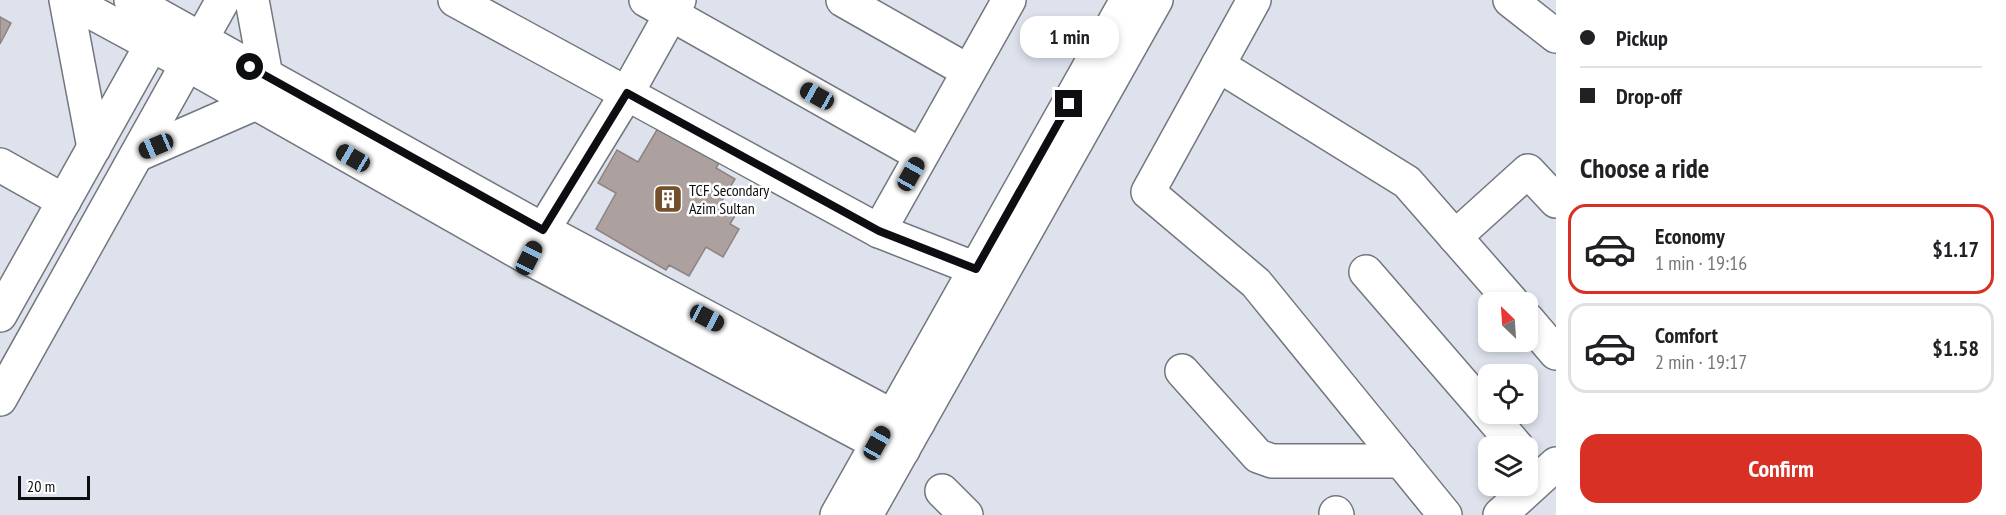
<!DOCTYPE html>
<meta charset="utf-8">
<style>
body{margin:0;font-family:"PT Sans Narrow",sans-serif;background:#f6f6f6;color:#202124;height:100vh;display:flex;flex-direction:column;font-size:22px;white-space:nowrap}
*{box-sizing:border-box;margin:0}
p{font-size:20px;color:#757577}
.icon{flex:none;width:33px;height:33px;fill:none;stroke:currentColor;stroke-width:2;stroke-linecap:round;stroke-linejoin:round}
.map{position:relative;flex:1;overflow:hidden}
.drawer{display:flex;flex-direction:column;background:#fff;width:450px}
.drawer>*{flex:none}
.banner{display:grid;align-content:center;height:132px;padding:0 24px;background:#fff}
.needle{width:39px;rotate:335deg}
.fabs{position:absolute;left:1478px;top:292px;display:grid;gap:12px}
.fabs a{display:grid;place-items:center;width:60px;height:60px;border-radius:12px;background:#fff;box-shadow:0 3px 9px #0003;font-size:30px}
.scale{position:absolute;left:18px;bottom:15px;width:72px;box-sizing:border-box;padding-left:6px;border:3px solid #0d0e11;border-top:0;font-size:16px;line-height:21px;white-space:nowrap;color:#0d0e11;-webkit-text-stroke:4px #fff;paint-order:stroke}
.end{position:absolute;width:27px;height:27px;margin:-14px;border:8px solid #0d0e11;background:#fff;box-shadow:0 0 0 3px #fff}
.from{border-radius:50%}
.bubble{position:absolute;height:42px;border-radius:18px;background:#fff;box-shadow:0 3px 9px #0003;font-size:20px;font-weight:600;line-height:42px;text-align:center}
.car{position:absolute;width:18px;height:36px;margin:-18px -9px;border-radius:8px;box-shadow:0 0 4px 2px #0007;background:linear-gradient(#222 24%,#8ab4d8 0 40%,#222 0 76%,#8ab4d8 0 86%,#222 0)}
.banner b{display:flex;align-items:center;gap:21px;height:57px;font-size:22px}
.banner b+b{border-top:2px solid #e0e0e0}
.banner i{width:15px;height:15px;background:#202124}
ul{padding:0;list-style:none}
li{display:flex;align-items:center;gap:18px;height:90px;margin:0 12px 9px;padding:0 12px;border:3px solid #e0e0e0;border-radius:18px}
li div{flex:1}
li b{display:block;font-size:22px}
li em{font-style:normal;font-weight:600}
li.current{border-color:#d93025}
li>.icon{width:54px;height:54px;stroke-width:1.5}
h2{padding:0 24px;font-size:27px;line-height:72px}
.primary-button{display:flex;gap:12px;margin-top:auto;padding:12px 24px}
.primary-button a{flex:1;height:69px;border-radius:18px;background:#d93025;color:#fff;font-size:24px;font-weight:600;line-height:69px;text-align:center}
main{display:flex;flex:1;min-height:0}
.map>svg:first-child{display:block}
.building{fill:#aca19e;stroke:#8e8381;stroke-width:1.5}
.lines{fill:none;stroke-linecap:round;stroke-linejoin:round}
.minor-casing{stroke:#72767e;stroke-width:36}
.minor{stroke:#fff;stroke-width:33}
.route{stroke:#0d0e11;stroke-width:8}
.labels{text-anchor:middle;stroke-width:5;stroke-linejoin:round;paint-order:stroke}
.poi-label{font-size:16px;fill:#0d0e11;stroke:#fff;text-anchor:start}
</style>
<main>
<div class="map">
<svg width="1556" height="515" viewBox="0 0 1556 515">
<rect width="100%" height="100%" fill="#dee2ec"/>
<!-- building -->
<g class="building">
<polygon points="0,17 11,23 0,44"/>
<polygon points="658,128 719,163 716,168 735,179 720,204 736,214 730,224 739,229 723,257 706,247 689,276 669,265 666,270 596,229 616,193 598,183 617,150 638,162"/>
</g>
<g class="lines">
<!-- minor casing -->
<g class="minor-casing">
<g id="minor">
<polyline points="66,0 94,148"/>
<polyline points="69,0 187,64 529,258 877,443 903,450"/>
<polyline points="131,0 543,230 892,416 918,423"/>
<polyline points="252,0 266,76"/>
<polyline points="455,0 879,231 976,269"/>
<polyline points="646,0 921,155"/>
<polyline points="843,0 968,71"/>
<polyline points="1254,0 1148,192 1256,283 1445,515"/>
<polyline points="1510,0 1556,36"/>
<polyline points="1218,65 1407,182 1513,303"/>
<polyline points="137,155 256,103"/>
<polyline points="0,165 64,201"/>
<polyline points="879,231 1009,0"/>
<polyline points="1455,237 1528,171 1556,201"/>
<polyline points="533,249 543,230 627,93 679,0"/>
<polyline points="1366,272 1488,413"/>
<polyline points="0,315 162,26"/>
<polyline points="1527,319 1556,353"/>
<polyline points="1182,371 1258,456 1272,461 1401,461"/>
<polyline points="0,399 223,0"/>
<polyline points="1489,414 1517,447"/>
<polyline points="942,491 966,515"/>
<polyline points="1336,513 1337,515"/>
<polyline points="837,515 1127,0"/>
<polyline points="866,515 1156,0"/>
<polyline points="1500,515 1556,464"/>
</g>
</g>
<!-- minor -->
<use href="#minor" class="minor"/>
</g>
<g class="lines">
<!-- route -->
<polyline class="route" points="250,67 543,230 627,93 879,231 976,269 1069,104"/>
</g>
<!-- icons -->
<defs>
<g id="building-square" transform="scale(1.5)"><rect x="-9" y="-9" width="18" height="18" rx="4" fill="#754f2b" stroke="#fff"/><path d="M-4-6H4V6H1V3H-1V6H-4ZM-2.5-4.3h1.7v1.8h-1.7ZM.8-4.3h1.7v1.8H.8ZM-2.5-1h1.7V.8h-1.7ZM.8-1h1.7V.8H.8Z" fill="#fff"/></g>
</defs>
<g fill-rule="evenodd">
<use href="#building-square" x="668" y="199"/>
</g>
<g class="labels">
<!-- poi labels -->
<g class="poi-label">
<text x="689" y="196">TCF Secondary<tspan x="689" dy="18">Azim Sultan</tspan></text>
</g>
</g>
</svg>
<div class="fabs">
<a><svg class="needle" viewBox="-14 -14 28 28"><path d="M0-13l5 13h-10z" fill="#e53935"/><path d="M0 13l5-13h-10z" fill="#757577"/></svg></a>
<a><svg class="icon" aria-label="locate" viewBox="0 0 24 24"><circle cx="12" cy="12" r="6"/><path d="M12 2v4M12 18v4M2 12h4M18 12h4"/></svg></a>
<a><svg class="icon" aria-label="layers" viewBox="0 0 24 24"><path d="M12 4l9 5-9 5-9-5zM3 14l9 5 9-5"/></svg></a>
</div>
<div class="scale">20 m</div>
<i class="end from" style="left:250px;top:67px"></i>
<i class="end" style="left:1069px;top:104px"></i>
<div class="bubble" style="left:1020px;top:16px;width:99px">1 min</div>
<i class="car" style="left:817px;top:96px;rotate:299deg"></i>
<i class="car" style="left:156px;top:146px;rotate:247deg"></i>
<i class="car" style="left:353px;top:158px;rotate:300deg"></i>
<i class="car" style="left:911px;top:174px;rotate:29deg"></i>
<i class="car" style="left:529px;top:258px;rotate:27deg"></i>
<i class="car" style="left:707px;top:318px;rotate:118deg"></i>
<i class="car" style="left:877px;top:443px;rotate:29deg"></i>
</div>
<section class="drawer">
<div class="banner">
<b><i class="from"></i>Pickup</b>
<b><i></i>Drop-off</b>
</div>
<h2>Choose a ride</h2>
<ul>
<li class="current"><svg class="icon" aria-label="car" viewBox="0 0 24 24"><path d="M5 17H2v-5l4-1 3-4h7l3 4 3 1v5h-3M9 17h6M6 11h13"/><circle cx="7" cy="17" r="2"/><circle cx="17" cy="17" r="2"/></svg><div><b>Economy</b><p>1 min · 19:16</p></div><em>$1.17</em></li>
<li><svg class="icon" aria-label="car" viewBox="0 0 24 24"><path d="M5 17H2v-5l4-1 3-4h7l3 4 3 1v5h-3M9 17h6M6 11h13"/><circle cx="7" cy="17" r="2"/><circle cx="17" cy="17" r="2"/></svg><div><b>Comfort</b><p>2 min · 19:17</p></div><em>$1.58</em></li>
</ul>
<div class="primary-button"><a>Confirm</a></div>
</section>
</main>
